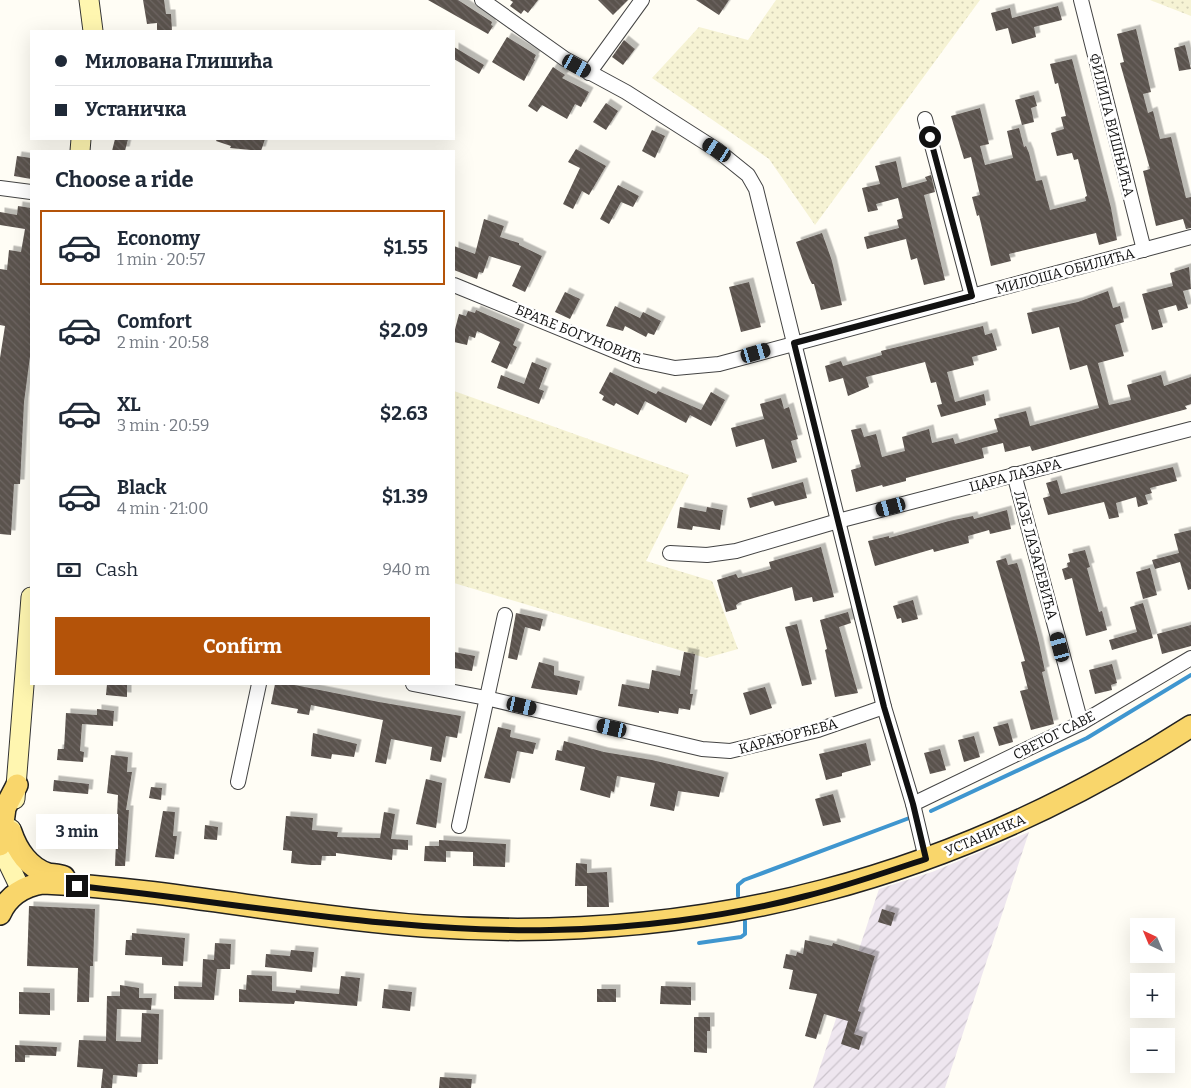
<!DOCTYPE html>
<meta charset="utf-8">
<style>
body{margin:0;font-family:Bitter,serif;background:#f2f2f3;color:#1f2937;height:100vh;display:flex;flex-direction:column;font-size:19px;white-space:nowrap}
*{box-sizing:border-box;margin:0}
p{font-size:16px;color:#747a83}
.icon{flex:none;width:28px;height:28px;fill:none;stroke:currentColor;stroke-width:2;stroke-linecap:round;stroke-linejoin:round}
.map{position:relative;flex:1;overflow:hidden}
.details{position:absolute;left:30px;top:150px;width:425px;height:535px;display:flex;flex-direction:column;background:#fff;border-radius:0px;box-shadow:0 5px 20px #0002}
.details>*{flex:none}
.top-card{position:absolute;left:30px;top:30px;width:425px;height:110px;border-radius:0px;box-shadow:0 5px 20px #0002;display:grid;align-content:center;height:110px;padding:0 25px;background:#fff}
.needle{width:32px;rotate:316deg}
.fabs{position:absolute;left:1130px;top:918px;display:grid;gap:10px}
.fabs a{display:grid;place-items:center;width:45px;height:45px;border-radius:0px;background:#fff;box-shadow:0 5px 20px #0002;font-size:25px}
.end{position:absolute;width:22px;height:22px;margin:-11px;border:6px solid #111;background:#fff;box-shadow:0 0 0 2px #fff}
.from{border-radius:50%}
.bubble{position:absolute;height:35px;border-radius:0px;background:#fff;box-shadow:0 5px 20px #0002;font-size:16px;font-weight:700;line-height:35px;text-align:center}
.car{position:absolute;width:15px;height:30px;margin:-15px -8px;border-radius:6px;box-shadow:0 0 4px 1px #0007;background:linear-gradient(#222 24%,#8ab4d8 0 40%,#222 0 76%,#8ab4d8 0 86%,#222 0)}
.top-card b{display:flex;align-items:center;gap:18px;height:48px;font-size:19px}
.top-card b+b{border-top:1px solid #e0e1e3}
.top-card i{width:12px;height:12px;background:#1f2937}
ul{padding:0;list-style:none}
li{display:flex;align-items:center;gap:15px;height:75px;margin:0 10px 8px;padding:0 15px;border:2px solid transparent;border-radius:0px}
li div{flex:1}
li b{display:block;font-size:19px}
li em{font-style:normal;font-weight:700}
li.active{border-color:#b45309}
li>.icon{width:45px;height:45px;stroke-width:1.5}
h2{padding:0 25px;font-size:22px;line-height:60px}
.pay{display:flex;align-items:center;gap:12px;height:55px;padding:0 25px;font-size:19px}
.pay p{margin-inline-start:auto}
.primary-button{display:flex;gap:10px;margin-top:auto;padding:10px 25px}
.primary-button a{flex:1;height:58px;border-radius:0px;background:#b45309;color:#fff;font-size:20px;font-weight:700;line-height:58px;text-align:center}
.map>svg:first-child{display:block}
.industrial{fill:url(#industrial-furrows)}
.farmland{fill:url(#farmland-dots)}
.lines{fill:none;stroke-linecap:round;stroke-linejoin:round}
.stream{stroke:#3f96cf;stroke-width:4}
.building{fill:url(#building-back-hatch);filter:url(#shadow)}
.street-casing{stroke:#444;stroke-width:16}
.secondary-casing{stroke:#333;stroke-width:21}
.primary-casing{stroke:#222;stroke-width:24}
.street{stroke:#fff;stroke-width:14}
.secondary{stroke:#fff6b0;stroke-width:19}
.primary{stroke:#f9d66b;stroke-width:21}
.route{stroke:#111;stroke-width:6}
.labels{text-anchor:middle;stroke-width:5;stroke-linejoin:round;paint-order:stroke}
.street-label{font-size:14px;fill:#111;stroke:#fff}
</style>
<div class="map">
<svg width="1191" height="1088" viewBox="0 0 1191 1088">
<defs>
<pattern id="industrial-furrows" width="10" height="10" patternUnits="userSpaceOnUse" patternTransform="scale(1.25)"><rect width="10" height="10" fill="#eee6ef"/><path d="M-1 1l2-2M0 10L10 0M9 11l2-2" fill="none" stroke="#cbc4cc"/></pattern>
<pattern id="farmland-dots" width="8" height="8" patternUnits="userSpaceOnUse" patternTransform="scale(1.25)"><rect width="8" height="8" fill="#f6f3d4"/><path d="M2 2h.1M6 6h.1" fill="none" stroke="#d2cfb5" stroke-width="1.8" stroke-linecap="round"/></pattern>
<pattern id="building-back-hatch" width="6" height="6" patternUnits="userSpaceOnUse" patternTransform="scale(1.25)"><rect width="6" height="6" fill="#5a524d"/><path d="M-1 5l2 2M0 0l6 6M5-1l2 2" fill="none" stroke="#6d6662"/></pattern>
<filter id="shadow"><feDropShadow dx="4.5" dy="-4.5" stdDeviation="0" flood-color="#0004"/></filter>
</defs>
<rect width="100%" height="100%" fill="#fffdf5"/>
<!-- industrial -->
<polygon class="industrial" points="1029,832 945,1088 813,1088 879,889 932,872"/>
<!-- farmland -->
<g class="farmland">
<polygon points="776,0 980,0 815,225 769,159 652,78 699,27 748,40"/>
<polygon points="1150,0 1191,0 1191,16"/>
<polygon points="454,391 689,475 646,561 712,581 738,649 706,658 454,583"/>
</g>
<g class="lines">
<!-- stream -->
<g class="stream">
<polyline points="931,811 1087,738 1191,675"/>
<polyline points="738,896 738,885 744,880 912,817"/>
<polyline points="699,943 741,937 745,934 745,921"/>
</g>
</g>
<!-- building -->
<g class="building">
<polygon points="143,0 164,0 166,14 171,14 172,31 157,31 157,23 147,24"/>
<polygon points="428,0 458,0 492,22 491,25 493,26 488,34"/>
<polygon points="510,0 538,0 528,13 524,10 521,14 510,6 513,2"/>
<polygon points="598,0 628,0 613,15"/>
<polygon points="696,0 729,0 719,15"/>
<polygon points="1058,6 1062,20 1034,27 1036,37 1012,44 1008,28 996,31 991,13 1010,8 1012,18"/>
<polygon points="1136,29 1151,92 1143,94 1148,113 1153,111 1160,139 1171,137 1186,198 1191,197 1191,228 1186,229 1183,219 1156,226 1143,171 1150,169 1120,63 1124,62 1117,34"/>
<polygon points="507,37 536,55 534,59 535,60 524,81 492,62"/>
<polygon points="624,40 635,49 623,65 612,57"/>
<polygon points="1185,45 1191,69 1179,71 1174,48"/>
<polygon points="454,47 484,65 479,74 454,59"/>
<polygon points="1072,59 1111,208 1117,240 1099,245 1096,233 1009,254 1011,261 991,266 979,215 977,216 972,197 980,195 971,157 964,159 951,116 980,108 989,144 980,146 985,165 1013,158 1007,131 1019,128 1024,147 1026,146 1029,153 1036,181 1042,180 1050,210 1086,201 1085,197 1087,196 1078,159 1074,160 1072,153 1057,156 1051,133 1064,129 1061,117 1066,116 1058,83 1055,84 1050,64"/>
<polygon points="553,67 565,75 562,78 589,92 581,107 575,104 567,119 542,105 537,112 528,106"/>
<polygon points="1034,95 1037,106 1031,108 1034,122 1022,125 1015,100"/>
<polygon points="606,103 618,111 606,130 593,122"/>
<polygon points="652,130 665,136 655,158 642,151"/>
<polygon points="115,139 128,139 125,151 112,151"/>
<polygon points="217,139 265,139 261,151 230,148 231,146 216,141"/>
<polygon points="576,149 606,166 589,195 582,191 573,209 563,204 580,168 568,162"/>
<polygon points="17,156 31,158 31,179 14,176"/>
<polygon points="896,161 902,188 927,181 925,177 931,175 935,192 924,195 945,280 924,285 917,258 911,260 906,239 867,249 864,237 899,228 897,220 903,218 898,198 876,204 878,210 868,212 862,188 880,184 875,166"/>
<polygon points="618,185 639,196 633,207 621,202 609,224 600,219"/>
<polygon points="18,206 31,208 31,349 24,402 20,484 14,484 11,535 0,534 0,358 5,326 0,325 0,269 7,270 9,250 21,252 25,229 0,225 0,212 17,215"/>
<polygon points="484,219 504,226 500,237 519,243 519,245 542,256 525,292 512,286 521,266 489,256 483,273 479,272 477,279 454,270 454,246 475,254"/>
<polygon points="822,233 832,261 842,305 821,310 814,284 812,284 809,278 796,242"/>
<polygon points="1189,267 1191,289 1183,291 1188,308 1178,311 1176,305 1158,310 1163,327 1152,330 1142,294 1173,286 1170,273"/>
<polygon points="749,282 761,327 741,332 729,287"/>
<polygon points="1108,291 1113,308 1120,306 1124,322 1115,325 1124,356 1098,363 1109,405 1131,400 1127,385 1161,375 1164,386 1191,377 1191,404 1185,406 1187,409 1032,451 1030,446 1005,452 1003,443 982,448 984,458 906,478 906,481 883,487 882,485 856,492 851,470 861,467 851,430 861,428 864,437 876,434 882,457 905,451 902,437 929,429 932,443 953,438 955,444 998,432 994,419 1026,411 1030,426 1099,408 1087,365 1070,370 1059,327 1032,334 1027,313 1078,302"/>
<polygon points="565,292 580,299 570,319 555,312"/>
<polygon points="615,306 640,318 643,312 661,321 654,335 648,333 646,337 625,326 623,331 606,326"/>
<polygon points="476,310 520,329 513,345 517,347 507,369 491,362 500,342 477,331 475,338 469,336 467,345 454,342 454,333 459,314 466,316 468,311 475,313"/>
<polygon points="983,326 985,335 992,333 997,350 972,357 974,365 947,372 955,402 984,394 986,405 941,417 937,405 942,404 936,382 931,383 925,362 866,377 869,387 848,396 843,378 829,382 825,366 841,361 843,366 882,355 881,351"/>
<polygon points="532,362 547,368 539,389 544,391 539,404 497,388 501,375 524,384"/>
<polygon points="610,372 656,394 658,391 701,410 711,392 725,400 711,426 690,415 686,423 645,401 638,415 616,403 614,406 602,400 604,396 599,393"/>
<polygon points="781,398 784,409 789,407 798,439 791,441 797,462 772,469 764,439 736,447 731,428 764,419 760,404"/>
<polygon points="1173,467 1177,481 1150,488 1152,493 1145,495 1148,504 1138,507 1136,497 1116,503 1119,517 1109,519 1104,502 1048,515 1043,498 1050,496 1046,483 1057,480 1061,494"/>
<polygon points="803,482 807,498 775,506 773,501 750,508 747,498"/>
<polygon points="680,507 706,512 707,507 723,510 720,530 693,526 692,530 677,528"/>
<polygon points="1007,510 1011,529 990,534 989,530 968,536 969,543 934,552 933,549 875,566 868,541 889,536 889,538 949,521 973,516 974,519"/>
<polygon points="1191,530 1191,589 1188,590 1180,562 1155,569 1152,560 1179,553 1174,534"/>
<polygon points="821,547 834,597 813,602 812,597 795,601 792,587 740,602 736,605 737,609 726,612 717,580 736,574 738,578 771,569 769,562"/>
<polygon points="1085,550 1090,567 1087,568 1099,612 1102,611 1107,630 1086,636 1072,578 1065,580 1062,569 1068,567 1067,563 1070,562 1068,554"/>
<polygon points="1006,558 1008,565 1017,563 1020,572 1039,643 1045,671 1042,672 1054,724 1031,730 1020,691 1028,689 1021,662 1025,661 996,561"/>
<polygon points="1150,568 1157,595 1143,599 1136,572"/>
<polygon points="913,600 918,619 902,623 901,618 897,619 893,606"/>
<polygon points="1143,603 1153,638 1112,650 1109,640 1137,632 1130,607"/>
<polygon points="848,612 851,623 839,627 858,693 835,697 825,650 827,649 820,620"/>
<polygon points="516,613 543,619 540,631 525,627 517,660 508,658"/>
<polygon points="797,624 812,684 802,686 785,627"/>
<polygon points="1191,625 1191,646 1162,654 1157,634"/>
<polygon points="454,652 475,656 472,671 454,668"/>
<polygon points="684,652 695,654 690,694 693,694 690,710 679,708 678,714 659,711 659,713 618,706 622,684 649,689 652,670 680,676"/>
<polygon points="539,662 554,666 554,675 580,681 577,695 531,688"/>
<polygon points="1112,664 1117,683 1111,685 1112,690 1095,694 1089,670"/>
<polygon points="107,684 127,684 127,697 106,695"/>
<polygon points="275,684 290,684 379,702 461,716 457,738 446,736 441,762 430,760 432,747 391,739 386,764 375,762 383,720 311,705 309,715 297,713 298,709 271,704"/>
<polygon points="765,687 772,708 750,715 743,693"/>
<polygon points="97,709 114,711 113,726 82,724 80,751 84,752 83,762 57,760 58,749 64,749 66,713 97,715"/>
<polygon points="1008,723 1013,742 999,746 993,727"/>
<polygon points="498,727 511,730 510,737 536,743 533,754 517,751 510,783 484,778"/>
<polygon points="313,733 357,744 354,757 332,754 331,759 311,756"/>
<polygon points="974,736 980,757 964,762 958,740"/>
<polygon points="564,741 604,752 652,760 724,777 719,797 678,791 674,811 650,806 655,783 617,776 614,792 611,791 610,798 580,790 585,767 555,760 557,750 562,751"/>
<polygon points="866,743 871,765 842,773 842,776 826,780 819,754"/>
<polygon points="940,749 946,770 930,774 924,753"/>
<polygon points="111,755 128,757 127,772 132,772 126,810 129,810 125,866 115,866 118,795 107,793"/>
<polygon points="426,779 442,783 436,828 416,824"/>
<polygon points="54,780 89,784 88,794 53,791"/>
<polygon points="151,787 162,788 161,800 149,798"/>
<polygon points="833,794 841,822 823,826 815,799"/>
<polygon points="163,811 175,812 173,836 177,836 174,859 155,857"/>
<polygon points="384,812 395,814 391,839 408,840 408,850 393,849 392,860 336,853 336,856 322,856 321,865 311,865 291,863 292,851 283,850 286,816 313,818 312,830 338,832 337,837 380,838"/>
<polygon points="205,825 218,827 217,840 204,839"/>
<polygon points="439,840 506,844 505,867 473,866 473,852 446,851 446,862 424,861 425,846 439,846"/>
<polygon points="576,863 587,864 587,873 607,872 609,907 587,907 587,886 575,886"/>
<polygon points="29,906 95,909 93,966 90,966 89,1002 77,1002 78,968 27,966"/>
<polygon points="882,909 895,913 891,926 878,922"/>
<polygon points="132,933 185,938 183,966 162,965 162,957 125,955 126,940 132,940"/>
<polygon points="805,940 832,946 833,943 875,956 858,1011 861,1012 854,1034 863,1037 859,1050 841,1044 848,1021 824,1014 816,1039 805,1036 817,994 789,989 793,970 783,968 786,954 796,956 797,952 803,954"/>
<polygon points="215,943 231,944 230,969 217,969 214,1000 174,999 174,986 202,987 203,959 214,960"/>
<polygon points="291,950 314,952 312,972 265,967 266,954 290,956"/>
<polygon points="247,975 272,976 272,991 296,993 295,998 296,990 339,994 341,976 360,978 357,1006 295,1001 294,1004 239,1002 239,989 246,990"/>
<polygon points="120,985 139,988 139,998 152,998 151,1010 117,1009 116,1041 141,1042 142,1013 159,1014 158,1064 138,1064 137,1077 113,1075 112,1088 101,1088 103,1069 77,1067 79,1040 106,1041 107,996 120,996"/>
<polygon points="661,986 691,987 691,1005 660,1004"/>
<polygon points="384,989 412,992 410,1011 382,1008"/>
<rect x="597" y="989" width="19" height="13"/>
<polygon points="19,992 50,993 50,1015 19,1014"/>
<polygon points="694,1017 710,1017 710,1031 707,1031 707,1053 694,1052"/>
<polygon points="15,1045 57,1047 56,1056 25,1055 25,1062 15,1062"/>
<polygon points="440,1077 472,1079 471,1088 439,1088"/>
</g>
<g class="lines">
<!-- street casing -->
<g class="street-casing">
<g id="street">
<polyline points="482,0 565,59 626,92 717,150 748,175 756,189 884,707 913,804 926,859"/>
<polyline points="1081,0 1144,250"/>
<polyline points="589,73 642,0"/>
<polyline points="925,119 972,296"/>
<polyline points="0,188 31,192"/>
<polyline points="454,285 637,360 675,368 719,364 1191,237"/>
<polyline points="1014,474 1081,723"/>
<polyline points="670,553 707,555 736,551 838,521 1191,429"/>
<polyline points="413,684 486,698 702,749 730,751 818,730 884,707"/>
<polyline points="238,782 259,684"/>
<polyline points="913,804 1081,723 1191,658"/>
<polyline points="459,826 505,615"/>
</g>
</g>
<!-- secondary casing -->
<g class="secondary-casing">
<g id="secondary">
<polyline points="89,0 93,31"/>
<polyline points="80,151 81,139"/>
<polyline points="15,799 31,597"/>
<polyline points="11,829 9,865 21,890"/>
</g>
</g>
<!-- primary casing -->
<g class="primary-casing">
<g id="primary">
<path d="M11 832C17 850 29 868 48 874 54 875 59 875 64 877"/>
<polyline points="0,845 5,808 17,785"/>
<path d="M0 914C8 896 24 886 43 883 170 889 296 917 423 926 704 946 955 878 1191 726"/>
</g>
</g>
<!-- street -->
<use href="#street" class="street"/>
<!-- secondary -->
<use href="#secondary" class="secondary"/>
<!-- primary -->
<use href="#primary" class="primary"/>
</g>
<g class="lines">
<!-- route -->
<path class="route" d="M77 886C234 902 391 933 550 930 632 929 727 917 806 896 847 886 886 872 926 859L913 804 884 707 794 343 972 296 930 137"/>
</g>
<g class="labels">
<!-- street labels -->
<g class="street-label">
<text transform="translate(1112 125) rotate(76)" y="5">ФИЛИПА ВИШЊИЋА</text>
<text transform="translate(1065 271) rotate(-15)" y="5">МИЛОША ОБИЛИЋА</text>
<text transform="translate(579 334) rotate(22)" y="5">БРАЋЕ БОГУНОВИЋ</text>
<text transform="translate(1015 475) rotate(-15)" y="5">ЦАРА ЛАЗАРА</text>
<text transform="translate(1036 555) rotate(75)" y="5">ЛАЗЕ ЛАЗАРЕВИЋА</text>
<text transform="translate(1054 735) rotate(-27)" y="5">СВЕТОГ САВЕ</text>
<text transform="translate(788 736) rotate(-15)" y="5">КАРАЂОРЂЕВА</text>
<text transform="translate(985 835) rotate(-23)" y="5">УСТАНИЧКА</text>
</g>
</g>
</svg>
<div class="fabs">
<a><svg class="needle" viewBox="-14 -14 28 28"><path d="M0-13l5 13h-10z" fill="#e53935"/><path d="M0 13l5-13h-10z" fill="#747a83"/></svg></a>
<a>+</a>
<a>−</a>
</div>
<i class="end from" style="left:930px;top:137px"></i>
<i class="end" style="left:77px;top:886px"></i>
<div class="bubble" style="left:36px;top:814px;width:82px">3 min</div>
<i class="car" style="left:577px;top:66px;rotate:119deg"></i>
<i class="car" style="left:717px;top:150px;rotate:302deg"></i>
<i class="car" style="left:756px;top:353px;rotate:74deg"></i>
<i class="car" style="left:891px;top:507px;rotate:255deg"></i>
<i class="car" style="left:1060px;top:647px;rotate:345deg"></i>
<i class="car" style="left:522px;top:706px;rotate:103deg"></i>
<i class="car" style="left:612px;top:728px;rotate:283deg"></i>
<div class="top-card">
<b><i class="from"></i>Милована Глишића</b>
<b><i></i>Устаничка</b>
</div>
<section class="details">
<h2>Choose a ride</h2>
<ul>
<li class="active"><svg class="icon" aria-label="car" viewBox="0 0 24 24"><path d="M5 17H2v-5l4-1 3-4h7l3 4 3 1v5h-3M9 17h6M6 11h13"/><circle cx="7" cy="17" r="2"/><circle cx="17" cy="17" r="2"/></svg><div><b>Economy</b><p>1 min · 20:57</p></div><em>$1.55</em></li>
<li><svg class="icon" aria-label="car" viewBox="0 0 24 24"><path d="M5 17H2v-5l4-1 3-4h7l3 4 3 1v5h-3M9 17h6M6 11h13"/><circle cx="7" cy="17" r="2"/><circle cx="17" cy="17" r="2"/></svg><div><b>Comfort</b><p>2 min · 20:58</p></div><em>$2.09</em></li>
<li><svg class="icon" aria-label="car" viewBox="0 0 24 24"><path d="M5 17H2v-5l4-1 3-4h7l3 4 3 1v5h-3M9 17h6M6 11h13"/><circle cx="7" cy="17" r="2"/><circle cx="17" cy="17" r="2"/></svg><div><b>XL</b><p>3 min · 20:59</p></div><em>$2.63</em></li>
<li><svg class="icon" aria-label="car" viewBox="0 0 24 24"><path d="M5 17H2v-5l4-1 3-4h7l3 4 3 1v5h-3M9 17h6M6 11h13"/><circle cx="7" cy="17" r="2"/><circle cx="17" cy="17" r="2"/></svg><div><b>Black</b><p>4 min · 21:00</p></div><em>$1.39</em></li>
</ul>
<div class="pay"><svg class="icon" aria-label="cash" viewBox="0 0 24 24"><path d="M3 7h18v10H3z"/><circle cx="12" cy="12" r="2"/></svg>Cash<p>940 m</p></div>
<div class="primary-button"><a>Confirm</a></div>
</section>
</div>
